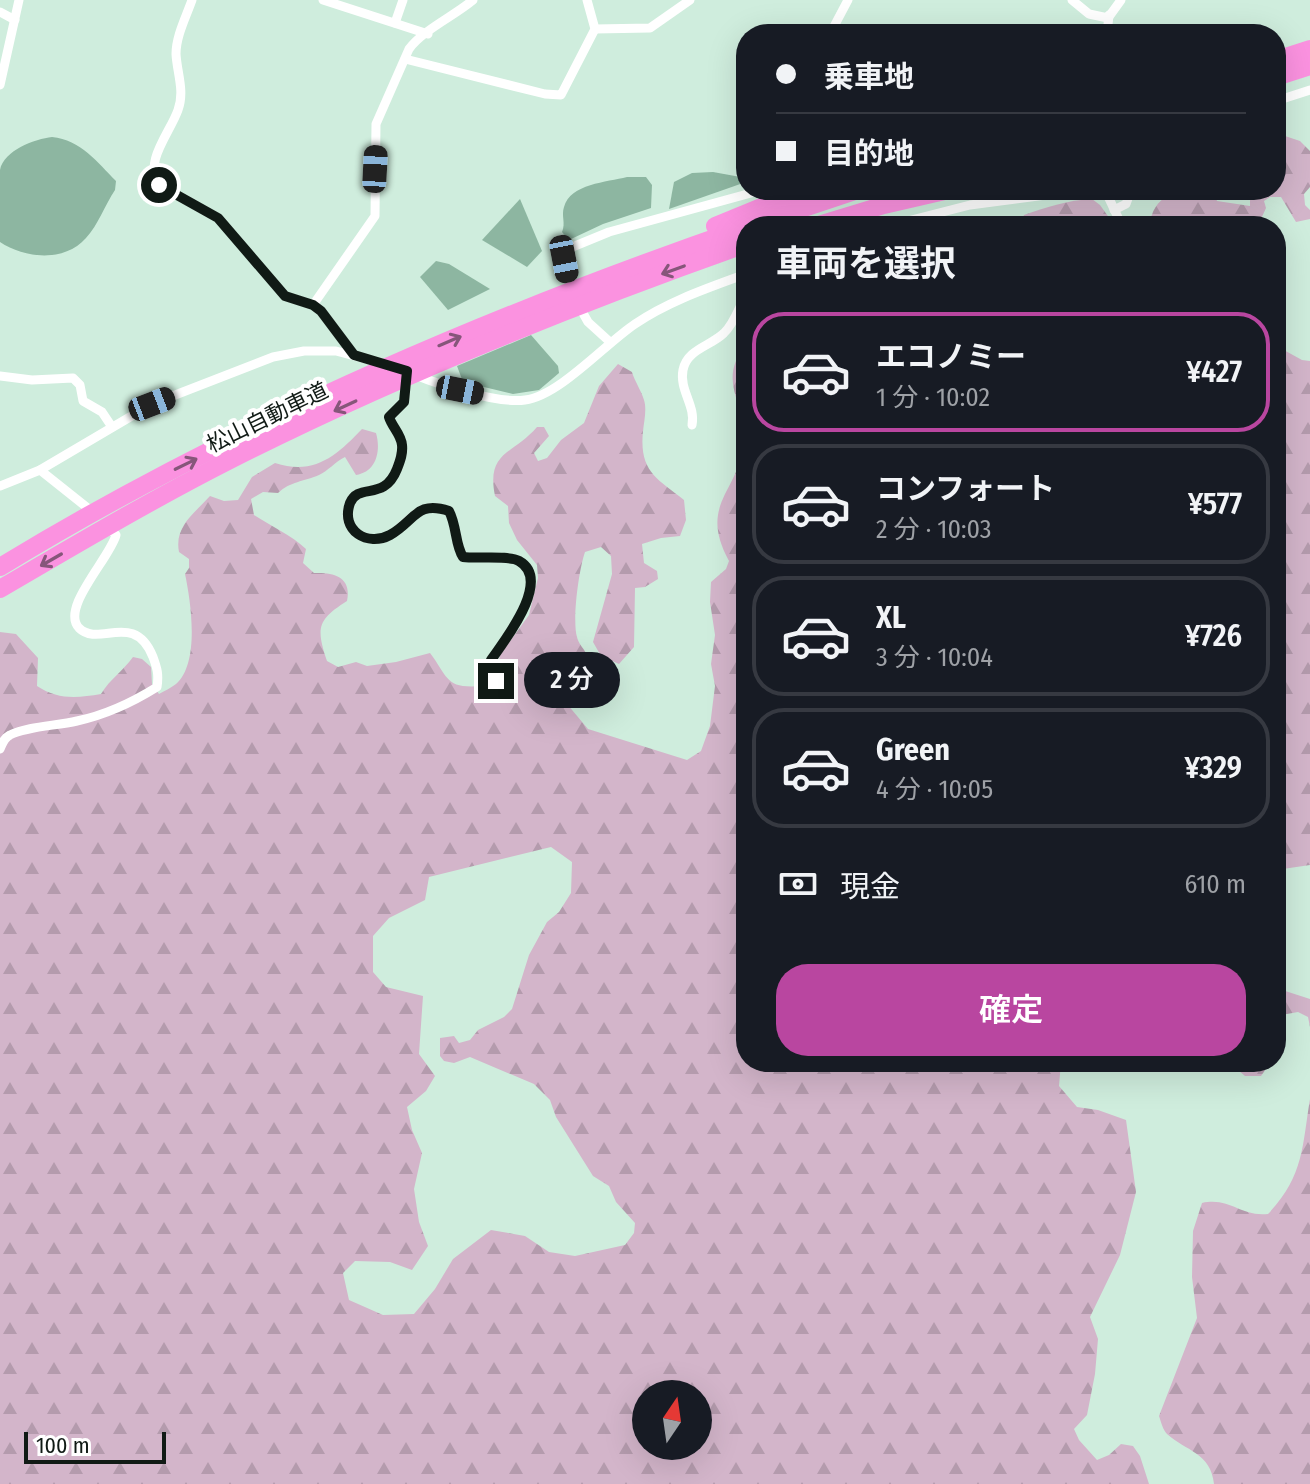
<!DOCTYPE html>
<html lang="ja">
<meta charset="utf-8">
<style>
body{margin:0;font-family:"Fira Sans Condensed","Noto Sans JP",sans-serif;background:#20242c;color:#f1f3f6;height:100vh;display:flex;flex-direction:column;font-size:30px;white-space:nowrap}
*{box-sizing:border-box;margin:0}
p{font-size:26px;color:#9ea1a6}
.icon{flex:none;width:44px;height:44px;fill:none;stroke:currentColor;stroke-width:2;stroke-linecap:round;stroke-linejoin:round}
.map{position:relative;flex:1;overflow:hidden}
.details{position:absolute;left:736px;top:216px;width:550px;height:856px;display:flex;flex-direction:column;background:#171b24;border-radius:32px;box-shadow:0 8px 32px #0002}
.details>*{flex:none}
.banner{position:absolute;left:736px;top:24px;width:550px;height:176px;border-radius:32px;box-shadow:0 8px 32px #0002;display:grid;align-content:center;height:176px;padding:0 40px;background:#171b24}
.needle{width:52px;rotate:13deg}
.tools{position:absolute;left:632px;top:1380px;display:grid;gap:16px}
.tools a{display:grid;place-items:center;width:80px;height:80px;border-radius:50%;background:#171b24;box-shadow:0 8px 32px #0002;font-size:40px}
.scale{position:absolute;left:24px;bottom:20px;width:142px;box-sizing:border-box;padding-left:8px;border:4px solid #101a15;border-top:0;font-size:22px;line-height:28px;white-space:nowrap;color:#101a15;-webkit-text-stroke:6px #fff;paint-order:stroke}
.end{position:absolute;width:36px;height:36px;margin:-18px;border:10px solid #101a15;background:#fff;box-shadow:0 0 0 4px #fff}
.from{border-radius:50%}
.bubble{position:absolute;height:56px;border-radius:28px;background:#171b24;box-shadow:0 8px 32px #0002;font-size:26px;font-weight:600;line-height:56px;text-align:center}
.car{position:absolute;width:24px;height:48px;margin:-24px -12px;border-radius:10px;box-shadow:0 0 6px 2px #0007;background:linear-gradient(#222 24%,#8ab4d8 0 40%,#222 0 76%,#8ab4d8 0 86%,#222 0)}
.banner b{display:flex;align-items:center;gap:28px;height:76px;font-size:30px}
.banner b+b{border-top:2px solid #363941}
.banner i{width:20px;height:20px;background:#f1f3f6}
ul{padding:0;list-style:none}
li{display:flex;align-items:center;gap:24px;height:120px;margin:0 16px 12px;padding:0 24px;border:4px solid #363941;border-radius:32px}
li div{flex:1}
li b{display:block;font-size:30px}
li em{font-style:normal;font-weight:600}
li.on{border-color:#b946a0}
li>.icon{width:72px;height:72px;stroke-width:1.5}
h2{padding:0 40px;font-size:36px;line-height:96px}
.pay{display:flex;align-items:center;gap:20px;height:88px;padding:0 40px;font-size:30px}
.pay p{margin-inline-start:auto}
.cta{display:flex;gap:16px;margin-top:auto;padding:16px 40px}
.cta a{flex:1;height:92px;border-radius:32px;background:#b946a0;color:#fff;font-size:32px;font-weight:600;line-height:92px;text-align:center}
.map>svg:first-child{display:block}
.forest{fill:url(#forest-firs);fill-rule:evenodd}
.water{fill:#8db6a1}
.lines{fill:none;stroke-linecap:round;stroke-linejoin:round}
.street{stroke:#fff;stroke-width:9}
.highway{stroke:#fb92e0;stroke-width:18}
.oneway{stroke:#86567a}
.route{stroke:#101a15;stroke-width:10}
.labels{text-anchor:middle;stroke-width:8;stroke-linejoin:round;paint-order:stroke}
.street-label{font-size:22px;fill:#101a15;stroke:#fff}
</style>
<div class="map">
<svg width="1310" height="1484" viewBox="0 0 1310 1484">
<defs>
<pattern id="forest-firs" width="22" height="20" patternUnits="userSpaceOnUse" patternTransform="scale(2)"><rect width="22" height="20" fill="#d3b5ca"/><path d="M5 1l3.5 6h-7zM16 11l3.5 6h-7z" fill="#b49bad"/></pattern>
</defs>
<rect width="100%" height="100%" fill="#cfeddd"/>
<!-- forest -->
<g class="forest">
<path d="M1276 133 1300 141 1310 151V187L1304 194 1305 205 1310 210V219L1296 222 1281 197H1270L1264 201 1266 208 1261 219 1243 222 1226 221 1222 226H1150C1151 210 1157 203 1169 194L1180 197 1190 190H1213L1217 201 1250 206V190H1276Z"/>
<path d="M1092 199 1100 205 1115 226H1019L1024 215C1047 207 1068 200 1092 199Z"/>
<polygon points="1276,331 1282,349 1302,360 1310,361 1310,865 1276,870"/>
<path d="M746 345V1062H1061L1059 1086 1077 1107 1098 1110 1126 1120 1136 1192 1120 1255 1090 1317 1098 1339 1095 1374 1087 1415 1074 1429 1079 1440 1097 1460 1109 1455 1121 1444 1133 1446 1140 1456 1149 1484H0V632L16 634 38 658 37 686C58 700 77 698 101 694 110 679 123 671 133 657L142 659 151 667 152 684 159 694C164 691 171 688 176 684 200 663 191 602 185 574L189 568V559L179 552C174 526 195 513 210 496L224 501 238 500 252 477 275 463C315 476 337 455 362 429L376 433C381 450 377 472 356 475L345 457C335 462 328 471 319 475 303 482 291 481 278 493L263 492 251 499 254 515C271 526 291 535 306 549L303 563 314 573C334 572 352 577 347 601 317 620 316 628 327 661L338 667 356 662 367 666 396 662 430 653C449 678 445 689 482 686L497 670 500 655 529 615 538 578 537 565 517 540 509 523 508 506 495 496C486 451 513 455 537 427H544L549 436 534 453 538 461 547 458 561 440 584 423 599 386 618 364 632 372C635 382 641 390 644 400 647 409 644 422 643 431 639 471 656 478 684 500L686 520 680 536 661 538 642 544 644 563 657 571 658 579 645 587 635 588 634 647 619 664 601 656 593 642 612 574 611 556 601 547 585 552C579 569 572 620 577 637 580 649 589 650 589 666L574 681 562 698 588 729 687 760 701 751 710 726 715 686 711 664 715 635 710 602 711 582 726 569 729 561C697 502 741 492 744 439 746 403 716 381 746 345ZM551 847 572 862 571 893 559 912 547 922 529 955 512 1009 504 1017 478 1030 470 1040 459 1043 454 1036 440 1038V1056L444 1061 454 1063 470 1057 534 1084 550 1100 556 1117 593 1176 609 1186 616 1202 635 1223 634 1233 625 1245 575 1256 549 1252 525 1236 491 1230 453 1259 435 1289 414 1314 383 1315 349 1300 343 1273 355 1261 390 1262 412 1270 428 1246 419 1222 414 1189 422 1153 412 1130 407 1107 426 1091 435 1076 419 1054 423 996 386 987 373 972V936L389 918 425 900 429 877ZM646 1394H698V1446H646Z"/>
<polygon points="1276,988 1310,999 1310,1027 1308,1017 1298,1012 1276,1016"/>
<polygon points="1238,1062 1267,1062 1268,1066 1261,1076 1245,1076 1238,1070"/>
<path d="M1310 1099V1484H1214C1211 1453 1186 1451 1167 1434 1163 1430 1161 1422 1159 1416L1197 1318 1192 1277 1193 1231 1202 1203C1231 1197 1240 1217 1268 1214 1304 1176 1302 1147 1310 1099Z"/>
</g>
<!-- water -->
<g class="water">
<path d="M52 137C81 140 97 162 116 181L115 190C105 205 98 225 86 238 64 263 24 258 0 242 0 221 0 190 0 170 4 150 35 139 52 137Z"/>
<polygon points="713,172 746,178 746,182 669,209 674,182 692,173"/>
<path d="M627 177H646L652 185 651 208 603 224 569 240 562 232C566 223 561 216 564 207 570 184 607 182 627 177Z"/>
<polygon points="520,199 542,251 527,267 482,240"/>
<polygon points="436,261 449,264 490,289 448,310 420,277"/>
<polygon points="531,335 558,366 559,373 539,390 513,394 463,382 457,366"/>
</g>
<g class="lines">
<!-- street -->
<g class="street">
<path d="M192 0C186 17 176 36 176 54 177 73 185 91 178 110 170 133 143 162 159 185L218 218 285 296 313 305 321 311 354 355"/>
<polyline points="323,0 428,34"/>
<polyline points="1072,0 1089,14 1108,18 1121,0"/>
<polyline points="0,12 15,20"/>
<polyline points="395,23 403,0"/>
<polyline points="595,29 650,28 690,0"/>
<polyline points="830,34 848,0"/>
<polyline points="1107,34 1109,15"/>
<polyline points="405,59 545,94 561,95 595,29 587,0"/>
<polyline points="0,85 19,0"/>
<polyline points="1276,101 1310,90"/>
<polyline points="1106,192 1122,226"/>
<polyline points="1114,210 1126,204 1131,190"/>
<polyline points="888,226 970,205 1084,190"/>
<polyline points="573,293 564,259 570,248 609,232 762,190"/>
<path d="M313 305 375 216 376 124 409 49C423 30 454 16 473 0"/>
<polyline points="579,306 588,322 610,342"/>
<path d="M413 374C440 385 497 404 525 400 559 396 605 344 635 324 669 301 708 288 746 274"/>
<path d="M407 375 404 402 389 417C392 427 400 434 402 444 403 453 400 460 397 468 384 503 361 482 351 501 336 529 370 549 392 534 414 518 419 500 449 511 457 526 455 545 463 557 478 559 508 555 519 561 553 580 504 641 491 660L496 681"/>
<polyline points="0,376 32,380 73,378 80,385 83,401 102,412 112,427"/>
<path d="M692 425C696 406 679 390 683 370 687 349 711 346 724 333 734 324 739 307 746 295"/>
<polyline points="40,470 94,513"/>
<polyline points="0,486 40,470 152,404 273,357 304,351 336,351 388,365"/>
<path d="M0 749C3 743 3 739 10 735 29 726 56 726 77 721 105 715 133 702 157 687 159 674 157 668 153 657 134 610 99 648 79 628 60 608 110 558 116 535L107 526"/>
</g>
<!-- highway -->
<g class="highway">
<polyline points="1194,34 1196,33"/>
<polyline points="1276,60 1310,49"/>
<polyline points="1276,77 1310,66"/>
<polyline points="715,226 803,190"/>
<polyline points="750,226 858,190"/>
<polyline points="815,226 884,205 949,190"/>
<path d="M0 567C233 425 488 316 746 227"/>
<path d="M0 589C77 544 153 499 232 459 398 375 571 306 746 244"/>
</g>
</g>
<!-- one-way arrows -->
<defs><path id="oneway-shaft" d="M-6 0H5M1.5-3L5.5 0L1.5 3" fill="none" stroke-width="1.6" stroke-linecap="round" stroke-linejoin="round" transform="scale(2)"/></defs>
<g class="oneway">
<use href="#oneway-shaft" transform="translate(673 270) rotate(160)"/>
<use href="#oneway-shaft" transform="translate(450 341) rotate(-23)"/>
<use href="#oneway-shaft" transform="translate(345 406) rotate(155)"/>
<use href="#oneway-shaft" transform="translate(186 464) rotate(-26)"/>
<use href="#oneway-shaft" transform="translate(51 560) rotate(150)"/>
</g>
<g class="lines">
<!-- route -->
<path class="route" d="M159 185 218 218 285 296 313 305 321 311 354 355 407 371 404 402 389 417C392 427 401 434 402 445 403 454 400 461 397 469 384 502 359 482 350 503 340 531 368 547 390 535 415 521 416 500 449 511 457 526 455 545 463 557 478 559 508 555 519 561 553 580 504 641 491 660L496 681"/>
</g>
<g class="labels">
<!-- street labels -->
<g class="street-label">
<text transform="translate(267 417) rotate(-26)" y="8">松山自動車道</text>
</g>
</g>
</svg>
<div class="tools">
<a><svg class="needle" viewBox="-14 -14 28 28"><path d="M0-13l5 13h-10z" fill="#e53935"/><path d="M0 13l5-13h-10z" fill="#9ea1a6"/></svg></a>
</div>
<div class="scale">100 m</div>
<i class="end from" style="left:159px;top:185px"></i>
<i class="end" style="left:496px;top:681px"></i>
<div class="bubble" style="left:524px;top:652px;width:96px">2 分</div>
<i class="car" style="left:375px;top:169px;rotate:3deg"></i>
<i class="car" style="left:564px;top:259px;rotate:169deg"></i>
<i class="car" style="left:460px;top:390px;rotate:101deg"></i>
<i class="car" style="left:152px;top:404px;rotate:69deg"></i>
<div class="banner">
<b><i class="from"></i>乗車地</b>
<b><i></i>目的地</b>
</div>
<section class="details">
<h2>車両を選択</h2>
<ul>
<li class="on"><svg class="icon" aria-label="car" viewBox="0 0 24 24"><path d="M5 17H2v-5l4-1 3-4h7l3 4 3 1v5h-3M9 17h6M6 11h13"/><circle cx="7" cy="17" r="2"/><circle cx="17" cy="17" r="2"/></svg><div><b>エコノミー</b><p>1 分 · 10:02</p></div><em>¥427</em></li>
<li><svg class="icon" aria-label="car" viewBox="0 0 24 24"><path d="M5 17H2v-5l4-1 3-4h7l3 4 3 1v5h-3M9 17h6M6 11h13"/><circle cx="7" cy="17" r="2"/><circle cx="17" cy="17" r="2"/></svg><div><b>コンフォート</b><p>2 分 · 10:03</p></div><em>¥577</em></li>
<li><svg class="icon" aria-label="car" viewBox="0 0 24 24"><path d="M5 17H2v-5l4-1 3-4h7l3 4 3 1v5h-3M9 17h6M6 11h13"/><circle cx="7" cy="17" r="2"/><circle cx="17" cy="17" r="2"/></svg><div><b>XL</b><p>3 分 · 10:04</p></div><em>¥726</em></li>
<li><svg class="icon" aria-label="car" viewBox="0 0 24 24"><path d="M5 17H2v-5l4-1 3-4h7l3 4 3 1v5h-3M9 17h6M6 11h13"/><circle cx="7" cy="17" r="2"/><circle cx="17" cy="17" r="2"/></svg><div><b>Green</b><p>4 分 · 10:05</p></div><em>¥329</em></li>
</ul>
<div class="pay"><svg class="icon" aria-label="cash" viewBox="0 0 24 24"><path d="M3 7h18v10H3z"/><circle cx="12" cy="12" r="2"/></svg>現金<p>610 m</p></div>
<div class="cta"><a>確定</a></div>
</section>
</div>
